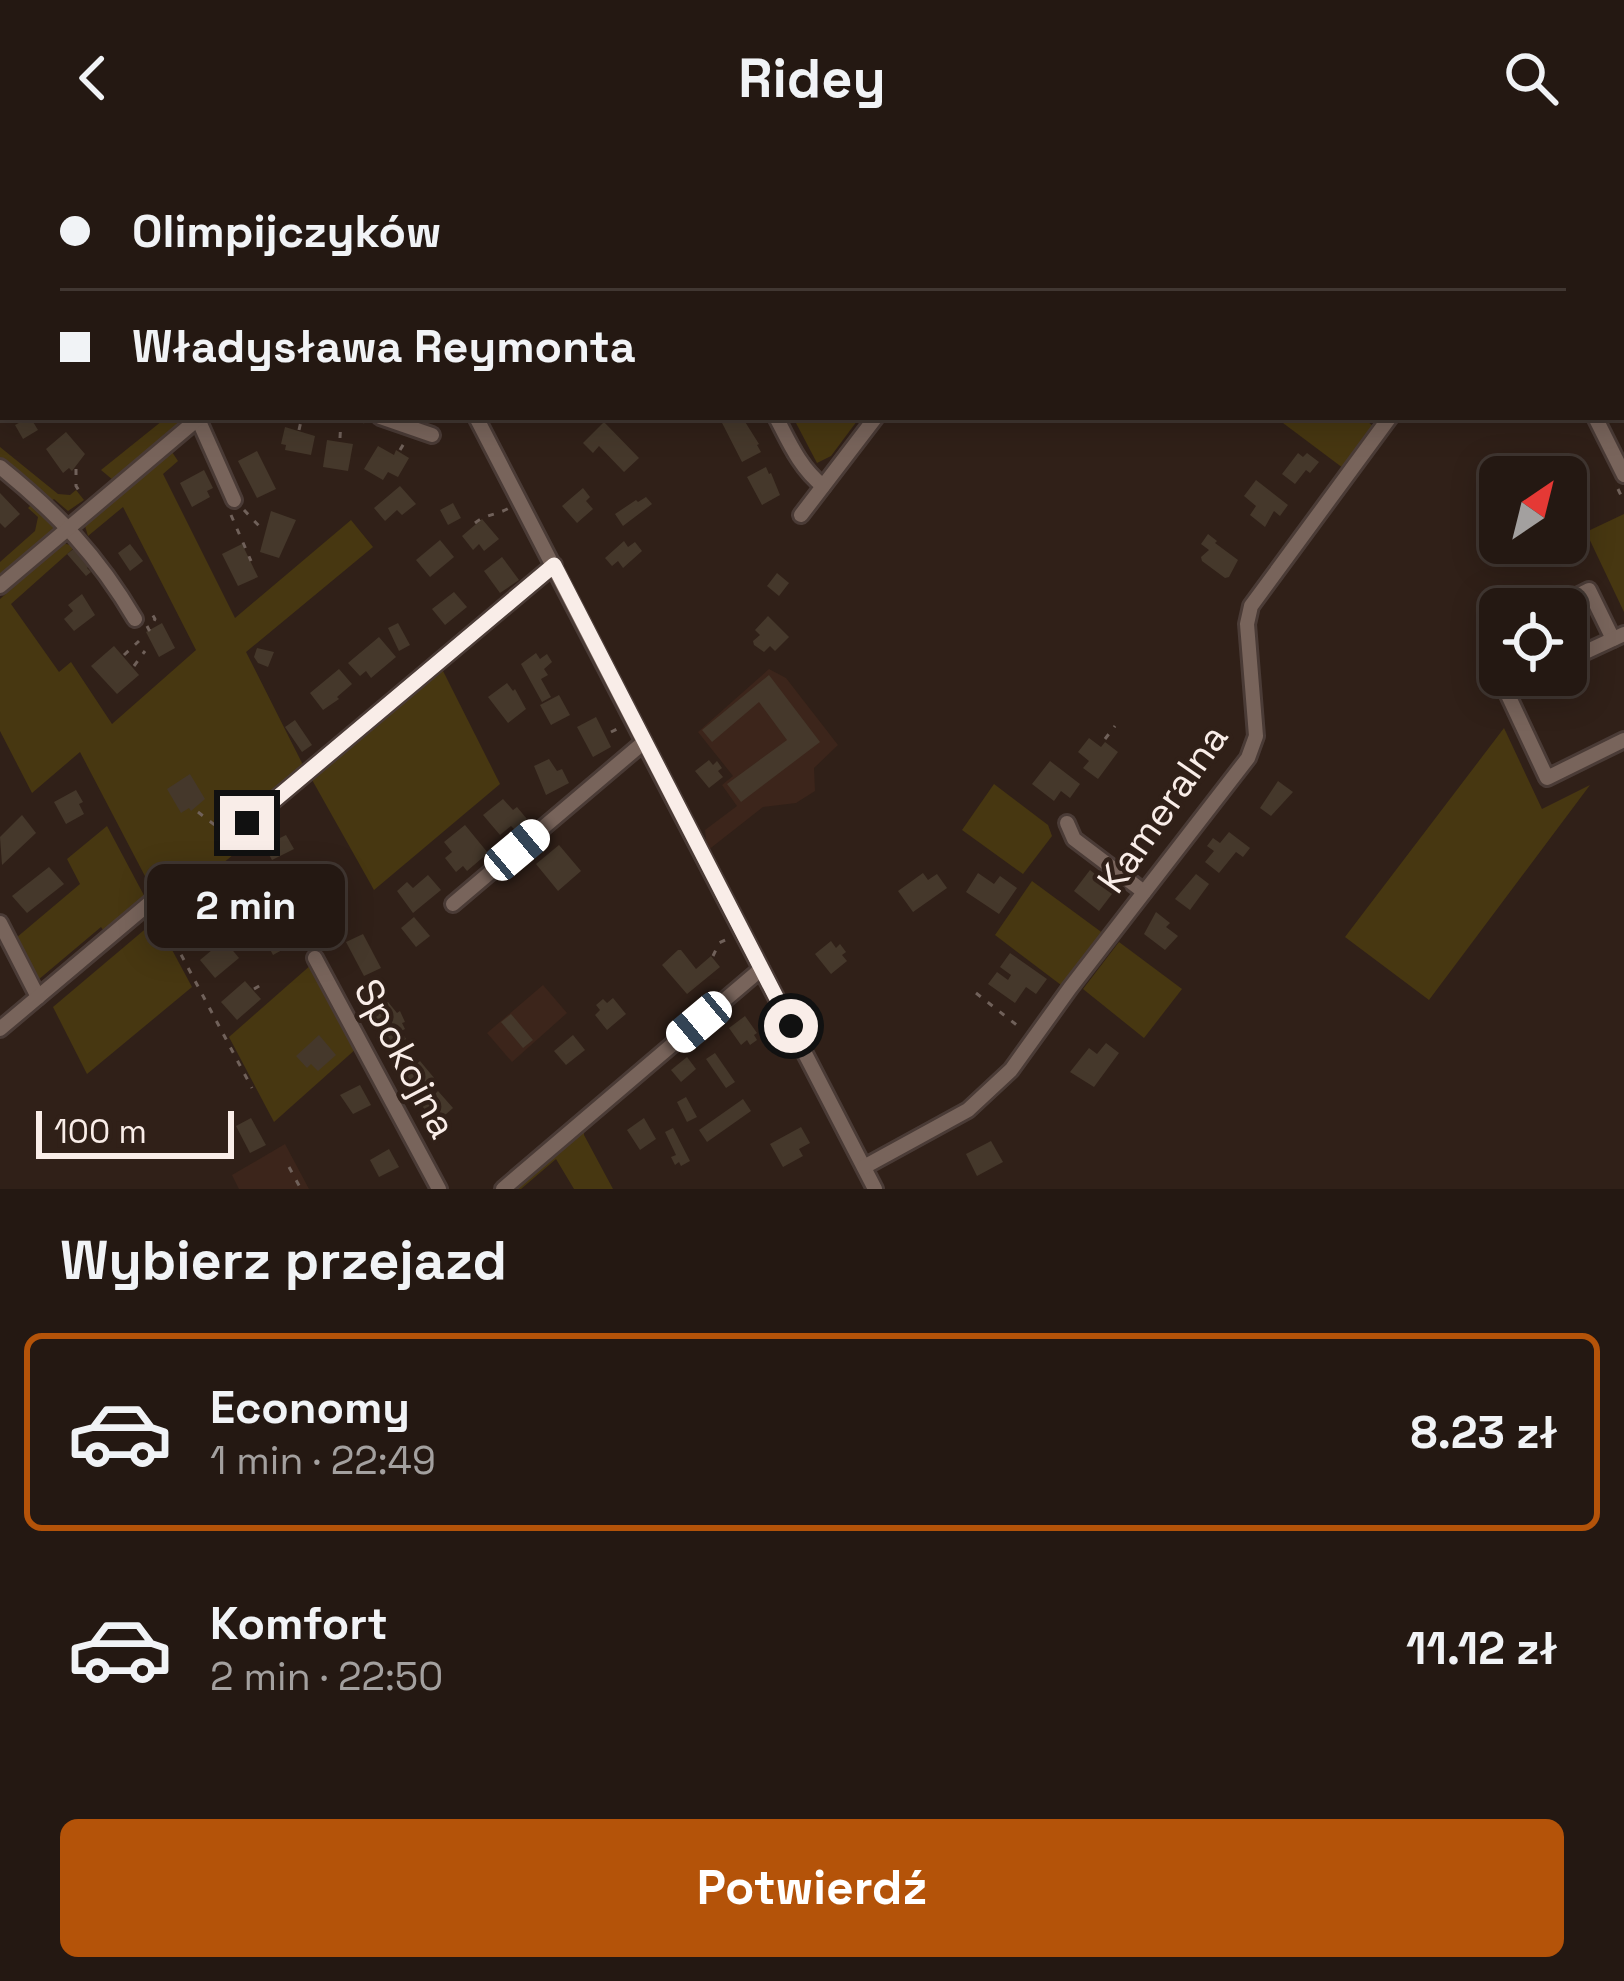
<!DOCTYPE html>
<html lang="pl">
<meta charset="utf-8">
<style>
body{margin:0;font-family:"Space Grotesk",sans-serif;background:#302520;color:#f1f3f6;height:100vh;display:flex;flex-direction:column;font-size:45px;white-space:nowrap}
*{box-sizing:border-box;margin:0}
p{font-size:39px;color:#a3a09f}
.icon{flex:none;width:66px;height:66px;fill:none;stroke:currentColor;stroke-width:2;stroke-linecap:round;stroke-linejoin:round}
.map{position:relative;height:1033px;overflow:hidden}
.details{display:flex;flex-direction:column;background:#241812;flex:1}
.details>*{flex:none}
.hud{position:absolute;left:0px;top:0px;width:1626px;height:264px;box-shadow:0 6px 30px #0003,0 0 0 3px #413732;display:grid;align-content:center;height:264px;padding:0 60px;background:#241812}
.needle{width:78px;rotate:35deg}
.tools{position:absolute;left:1479px;top:300px;display:grid;gap:24px}
.tools a{display:grid;place-items:center;width:108px;height:108px;border-radius:18px;background:#241812;box-shadow:0 6px 30px #0003,0 0 0 3px #413732;font-size:60px}
.scale{position:absolute;left:36px;bottom:30px;width:198px;box-sizing:border-box;padding-left:12px;border:6px solid #f9ede8;border-top:0;font-size:33px;line-height:42px;white-space:nowrap;color:#f9ede8;-webkit-text-stroke:9px #302018;paint-order:stroke}
.end{position:absolute;width:54px;height:54px;margin:-27px;border:15px solid #f9ede8;background:#111;box-shadow:0 0 0 6px #111}
.from{border-radius:50%}
.bubble{position:absolute;height:84px;border-radius:18px;background:#241812;box-shadow:0 6px 30px #0003,0 0 0 3px #413732;font-size:39px;font-weight:700;line-height:84px;text-align:center}
.car{position:absolute;width:36px;height:72px;margin:-36px -18px;border-radius:15px;box-shadow:0 0 9px 3px #0007;background:linear-gradient(#fff 24%,#345 0 40%,#fff 0 76%,#345 0 86%,#fff 0)}
.hud b{display:flex;align-items:center;gap:42px;height:114px;font-size:45px}
.hud b+b{border-top:3px solid #413732}
.hud i{width:30px;height:30px;background:#f1f3f6}
ul{padding:0;list-style:none}
li{display:flex;align-items:center;gap:36px;height:198px;margin:0 24px 18px;padding:0 36px;border:6px solid transparent;border-radius:18px}
li div{flex:1}
li b{display:block;font-size:45px}
li em{font-style:normal;font-weight:700}
li.selected{border-color:#b45309}
li>.icon{width:108px;height:108px;stroke-width:1.5}
h2{padding:0 60px;font-size:54px;line-height:144px}
.action{display:flex;gap:24px;margin-top:auto;padding:24px 60px}
.action a{flex:1;height:138px;border-radius:18px;background:#b45309;color:#fff;font-size:48px;font-weight:700;line-height:138px;text-align:center}
header{display:flex;justify-content:space-between;align-items:center;height:156px;padding:0 60px;background:#241812;font-size:54px;font-weight:700}
.map>svg:first-child{display:block}
.built{fill:#3c251b}
.green{fill:#473711}
.building{fill:#45382b}
.lines{fill:none;stroke-linecap:round;stroke-linejoin:round}
.minor-casing{stroke:#4a3b36;stroke-width:20}
.path{stroke:#70615a;stroke-width:3;stroke-dasharray:6 9;stroke-linecap:butt}
.minor{stroke:#78645b;stroke-width:14}
.route{stroke:#f9ede8;stroke-width:15}
.labels{text-anchor:middle;stroke-width:9;stroke-linejoin:round;paint-order:stroke}
.street-label{font-size:39px;fill:#f9ede8;stroke:#302018}
</style>
<header><svg class="icon" aria-label="back" viewBox="0 0 24 24"><path d="M15 5l-7 7 7 7"/></svg>Ridey<svg class="icon" aria-label="search" viewBox="0 0 24 24"><circle cx="10" cy="10" r="6"/><path d="M15 15l6 6"/></svg></header>
<div class="map">
<svg width="1624" height="1033" viewBox="0 0 1624 1033">
<rect width="100%" height="100%" fill="#302018"/>
<!-- built -->
<g class="built">
<polygon points="769,513 786,522 838,589 814,612 815,635 796,647 763,651 707,695 705,674 737,650 722,629 733,620 698,576"/>
<polygon points="543,829 567,857 512,906 487,877"/>
<polygon points="285,988 309,1033 239,1033 232,1019"/>
</g>
<!-- green -->
<g class="green">
<polygon points="167,261 190,261 113,324 101,314"/>
<polygon points="807,261 860,261 831,300 817,307 796,267"/>
<polygon points="1275,261 1362,261 1373,270 1343,312"/>
<polygon points="0,291 58,338 70,339 76,334 84,344 68,355 54,343 50,346 0,304"/>
<polygon points="172,296 178,305 163,318 235,462 351,364 373,391 246,496 303,609 239,663 245,676 246,688 216,713 205,708 158,745 80,596 32,637 0,575 0,443 64,387 75,391 11,448 59,516 71,506 112,568 196,494 123,351 88,380 85,370"/>
<polygon points="34,346 54,366 55,371 0,422 0,406 35,375 38,361 28,352"/>
<polygon points="1624,358 1624,456 1586,376"/>
<polygon points="441,511 500,628 374,734 311,622"/>
<polygon points="1504,572 1542,653 1590,629 1429,844 1345,781"/>
<polygon points="994,628 1048,669 1052,680 1023,718 962,674"/>
<polygon points="107,670 147,745 106,778 101,771 38,824 16,782 80,728 67,703"/>
<polygon points="1032,725 1104,778 1065,832 995,779"/>
<polygon points="156,764 192,831 87,918 53,851"/>
<polygon points="1119,786 1182,833 1144,882 1083,833"/>
<polygon points="312,808 357,892 274,966 229,881"/>
<polygon points="584,973 584,979 613,1033 574,1033 556,1003 521,1033 512,1033"/>
</g>
<!-- building -->
<g class="building">
<polygon points="30,261 38,274 23,283 15,269"/>
<polygon points="719,261 742,261 759,288 757,289 761,296 742,306"/>
<polygon points="604,266 639,302 624,316 599,290 593,297 583,287"/>
<polygon points="285,271 315,280 311,299 285,294 286,289 281,288"/>
<polygon points="66,276 85,298 72,315 69,312 63,317 46,293"/>
<polygon points="327,284 353,288 348,315 323,311"/>
<polygon points="378,290 394,299 396,294 409,302 398,321 388,316 383,324 364,313"/>
<polygon points="257,295 276,333 257,342 238,305"/>
<polygon points="1298,297 1303,301 1307,297 1319,306 1310,317 1306,314 1295,328 1282,318"/>
<polygon points="766,311 769,318 771,317 780,339 762,349 747,321"/>
<polygon points="204,314 213,332 207,335 210,341 192,351 180,327"/>
<polygon points="1256,324 1288,349 1280,360 1274,355 1265,371 1250,359 1256,350 1244,340"/>
<polygon points="400,330 416,348 402,359 397,354 385,365 374,352"/>
<polygon points="583,332 590,341 586,345 593,353 577,367 562,350"/>
<polygon points="0,337 20,358 5,372 0,367"/>
<polygon points="646,341 652,348 623,370 615,358 636,344 638,346"/>
<polygon points="453,347 461,362 448,369 440,354"/>
<polygon points="271,355 296,364 279,402 260,396"/>
<polygon points="482,363 499,383 484,395 479,388 473,394 462,380"/>
<polygon points="1208,378 1217,385 1215,387 1238,404 1229,421 1225,422 1202,405 1201,401 1209,394 1201,388"/>
<polygon points="440,384 454,401 430,421 416,404"/>
<polygon points="624,385 628,391 635,386 642,395 623,412 618,405 612,410 605,402"/>
<polygon points="130,388 143,405 130,415 118,397"/>
<polygon points="242,388 258,421 238,430 222,398"/>
<polygon points="76,391 91,408 87,412 91,416 86,420 67,398"/>
<polygon points="502,401 519,424 500,437 484,415"/>
<polygon points="777,417 789,427 779,440 767,430"/>
<polygon points="454,436 467,451 445,469 432,453"/>
<polygon points="82,438 95,459 74,475 64,463 73,455 68,449"/>
<polygon points="1565,438 1572,453 1566,456 1566,453 1536,453"/>
<polygon points="768,460 789,481 775,495 770,490 764,496 754,489 753,485 760,479 755,474"/>
<polygon points="162,467 175,492 159,501 146,476"/>
<polygon points="398,467 410,489 399,495 388,472"/>
<polygon points="379,481 396,501 371,522 366,515 360,520 348,507"/>
<polygon points="114,490 139,519 117,538 91,510"/>
<polygon points="257,492 274,496 268,511 258,507 254,501"/>
<polygon points="536,497 540,503 547,498 552,506 544,513 548,519 541,523 551,541 542,546 521,508"/>
<polygon points="339,513 352,528 337,541 339,543 323,554 310,537"/>
<polygon points="769,519 820,586 741,646 727,628 787,584 759,546 712,586 702,574"/>
<polygon points="507,527 513,535 515,533 526,553 508,567 488,541"/>
<polygon points="559,539 570,559 551,569 540,549"/>
<polygon points="596,561 611,591 593,601 577,571"/>
<polygon points="295,564 312,589 302,596 285,571"/>
<polygon points="1089,582 1101,591 1105,586 1118,596 1098,623 1083,612 1089,605 1078,596"/>
<polygon points="549,603 557,615 562,613 569,627 546,639 534,610"/>
<polygon points="709,604 713,609 717,605 722,612 718,615 723,621 709,632 695,615"/>
<polygon points="1050,605 1080,628 1070,642 1061,635 1054,645 1032,628"/>
<polygon points="190,618 205,643 191,655 189,652 181,657 167,633"/>
<polygon points="1278,625 1293,636 1271,660 1260,652"/>
<polygon points="76,634 83,646 79,648 84,658 66,668 54,646"/>
<polygon points="503,643 513,654 517,651 527,663 515,674 511,670 500,679 483,659"/>
<polygon points="22,659 36,677 2,709 0,681"/>
<polygon points="465,669 488,697 467,715 463,710 456,716 445,702 452,696 444,686"/>
<polygon points="1229,676 1250,692 1243,701 1236,696 1219,717 1205,706 1214,695 1207,690 1213,682 1220,687"/>
<polygon points="286,679 294,693 272,704 264,690"/>
<polygon points="559,689 581,715 558,735 536,708"/>
<polygon points="249,709 268,743 249,754 230,720"/>
<polygon points="49,711 64,728 27,757 12,740"/>
<polygon points="1090,714 1115,734 1099,755 1074,735"/>
<polygon points="923,717 928,724 937,718 947,732 913,756 898,735"/>
<polygon points="978,717 994,728 1000,720 1017,732 999,758 966,736"/>
<polygon points="1196,718 1209,728 1190,754 1175,743"/>
<polygon points="428,719 441,734 413,757 397,735 407,726 413,732"/>
<polygon points="202,742 218,760 194,781 178,763"/>
<polygon points="1156,756 1170,767 1166,771 1178,780 1165,794 1144,778"/>
<polygon points="274,757 291,789 273,799 256,767"/>
<polygon points="414,761 430,780 416,791 401,772"/>
<polygon points="363,778 381,812 364,820 346,786"/>
<polygon points="224,784 239,802 215,822 200,804"/>
<polygon points="831,785 836,792 840,788 846,796 842,799 847,805 831,818 815,798"/>
<polygon points="678,794 681,794 696,813 711,800 720,811 687,838 662,809"/>
<polygon points="1010,797 1047,823 1036,838 1026,831 1015,847 988,828 997,816 1008,824 1011,819 1000,811"/>
<polygon points="245,825 261,843 237,864 221,846"/>
<polygon points="613,842 626,858 607,874 595,859 600,854 596,849 603,843 607,847"/>
<polygon points="388,846 397,857 400,855 405,866 402,867 405,873 401,875 406,883 394,890 376,861 379,859 375,852"/>
<polygon points="511,858 533,884 523,892 501,866"/>
<polygon points="745,860 757,877 754,879 757,884 750,889 747,884 741,889 729,872"/>
<polygon points="319,879 336,899 318,915 311,908 307,912 296,900"/>
<polygon points="573,879 585,894 566,909 554,895"/>
<polygon points="1106,887 1119,897 1094,931 1070,916 1089,892 1097,898"/>
<polygon points="715,897 735,926 726,932 706,903"/>
<polygon points="687,901 696,913 681,926 671,914"/>
<polygon points="420,905 435,923 432,925 436,929 431,934 435,938 438,935 453,952 436,967 418,945 423,940 405,918"/>
<polygon points="360,929 371,949 353,958 340,939"/>
<polygon points="686,941 697,961 687,966 677,946"/>
<polygon points="743,943 751,955 707,986 699,974"/>
<polygon points="251,962 266,989 250,997 236,970"/>
<polygon points="644,962 656,983 640,994 627,974"/>
<polygon points="801,971 810,987 799,993 803,1000 783,1011 770,988"/>
<polygon points="673,972 690,1005 681,1010 679,1006 675,1009 671,1001 676,999 665,976"/>
<polygon points="991,985 1003,1006 977,1020 966,998"/>
<polygon points="389,993 399,1011 379,1021 370,1004"/>
</g>
<g class="lines">
<!-- minor casing -->
<g class="minor-casing">
<g id="minor">
<polyline points="80,0 83,3"/>
<polyline points="341,0 343,3"/>
<polyline points="639,0 640,3"/>
<polyline points="813,0 815,3"/>
<polyline points="1467,0 1468,3"/>
<polyline points="468,3 474,0"/>
<polyline points="1070,3 1075,0"/>
<polyline points="1623,103 1624,103"/>
<polyline points="0,144 3,146"/>
<polyline points="380,261 432,279"/>
<polyline points="476,261 875,1033"/>
<path d="M776 261C789 286 800 312 823 330"/>
<polyline points="1595,261 1624,319"/>
<polyline points="198,263 234,344"/>
<path d="M0 311C57 357 98 400 135 463"/>
<polyline points="801,359 876,261"/>
<polyline points="0,430 200,261"/>
<polyline points="1573,442 1589,434 1613,483"/>
<polyline points="1566,505 1624,478"/>
<polyline points="1538,519 1521,527 1508,539 1547,622 1624,584"/>
<polyline points="247,667 554,409"/>
<polyline points="1067,667 1074,683 1144,736"/>
<polyline points="453,748 644,586"/>
<polyline points="0,767 38,841"/>
<polyline points="315,802 439,1033"/>
<polyline points="0,873 152,745"/>
<polyline points="864,1011 968,954 1011,914 1070,832 1248,602 1256,580 1247,468 1251,450 1390,261"/>
<polyline points="503,1033 761,813"/>
</g>
</g>
<!-- path -->
<g class="path">
<polyline points="344,261 365,266"/>
<polyline points="299,274 302,261"/>
<polyline points="340,282 341,263"/>
<polyline points="400,294 406,284"/>
<polyline points="76,313 76,330 83,341"/>
<polyline points="1618,333 1624,346"/>
<polyline points="244,354 261,372"/>
<polyline points="231,359 251,405"/>
<path d="M475 367C486 358 497 359 509 352"/>
<polyline points="147,470 149,474 155,463 152,458"/>
<polyline points="124,499 139,485"/>
<polyline points="134,510 145,495"/>
<polyline points="611,576 621,571"/>
<polyline points="1105,583 1115,570"/>
<polyline points="198,656 221,674 235,674"/>
<polyline points="226,750 241,742"/>
<polyline points="211,751 223,743"/>
<polyline points="160,759 252,932"/>
<polyline points="246,788 261,780"/>
<polyline points="233,792 244,784"/>
<polyline points="713,800 719,787 732,781"/>
<polyline points="254,833 266,826"/>
<polyline points="976,837 1023,874"/>
<polyline points="289,1011 301,1033"/>
</g>
<!-- minor -->
<use href="#minor" class="minor"/>
</g>
<g class="lines">
<!-- route -->
<polyline class="route" points="247,667 554,409 791,870"/>
</g>
<g class="labels">
<!-- street labels -->
<g class="street-label">
<text transform="translate(1162 652) rotate(-55)" y="14">Kameralna</text>
<text transform="translate(406 902) rotate(62)" y="14">Spokojna</text>
</g>
</g>
</svg>
<div class="tools">
<a><svg class="needle" viewBox="-14 -14 28 28"><path d="M0-13l5 13h-10z" fill="#e53935"/><path d="M0 13l5-13h-10z" fill="#a3a09f"/></svg></a>
<a><svg class="icon" aria-label="locate" viewBox="0 0 24 24"><circle cx="12" cy="12" r="6"/><path d="M12 2v4M12 18v4M2 12h4M18 12h4"/></svg></a>
</div>
<div class="scale">100 m</div>
<i class="end from" style="left:791px;top:870px"></i>
<i class="end" style="left:247px;top:667px"></i>
<div class="bubble" style="left:147px;top:708px;width:198px">2 min</div>
<i class="car" style="left:517px;top:694px;rotate:50deg"></i>
<i class="car" style="left:699px;top:866px;rotate:230deg"></i>
<div class="hud">
<b><i class="from"></i>Olimpijczyków</b>
<b><i></i>Władysława Reymonta</b>
</div>
</div>
<section class="details">
<h2>Wybierz przejazd</h2>
<ul>
<li class="selected"><svg class="icon" aria-label="car" viewBox="0 0 24 24"><path d="M5 17H2v-5l4-1 3-4h7l3 4 3 1v5h-3M9 17h6M6 11h13"/><circle cx="7" cy="17" r="2"/><circle cx="17" cy="17" r="2"/></svg><div><b>Economy</b><p>1 min · 22:49</p></div><em>8.23 zł</em></li>
<li><svg class="icon" aria-label="car" viewBox="0 0 24 24"><path d="M5 17H2v-5l4-1 3-4h7l3 4 3 1v5h-3M9 17h6M6 11h13"/><circle cx="7" cy="17" r="2"/><circle cx="17" cy="17" r="2"/></svg><div><b>Komfort</b><p>2 min · 22:50</p></div><em>11.12 zł</em></li>
</ul>
<div class="action"><a>Potwierdź</a></div>
</section>
